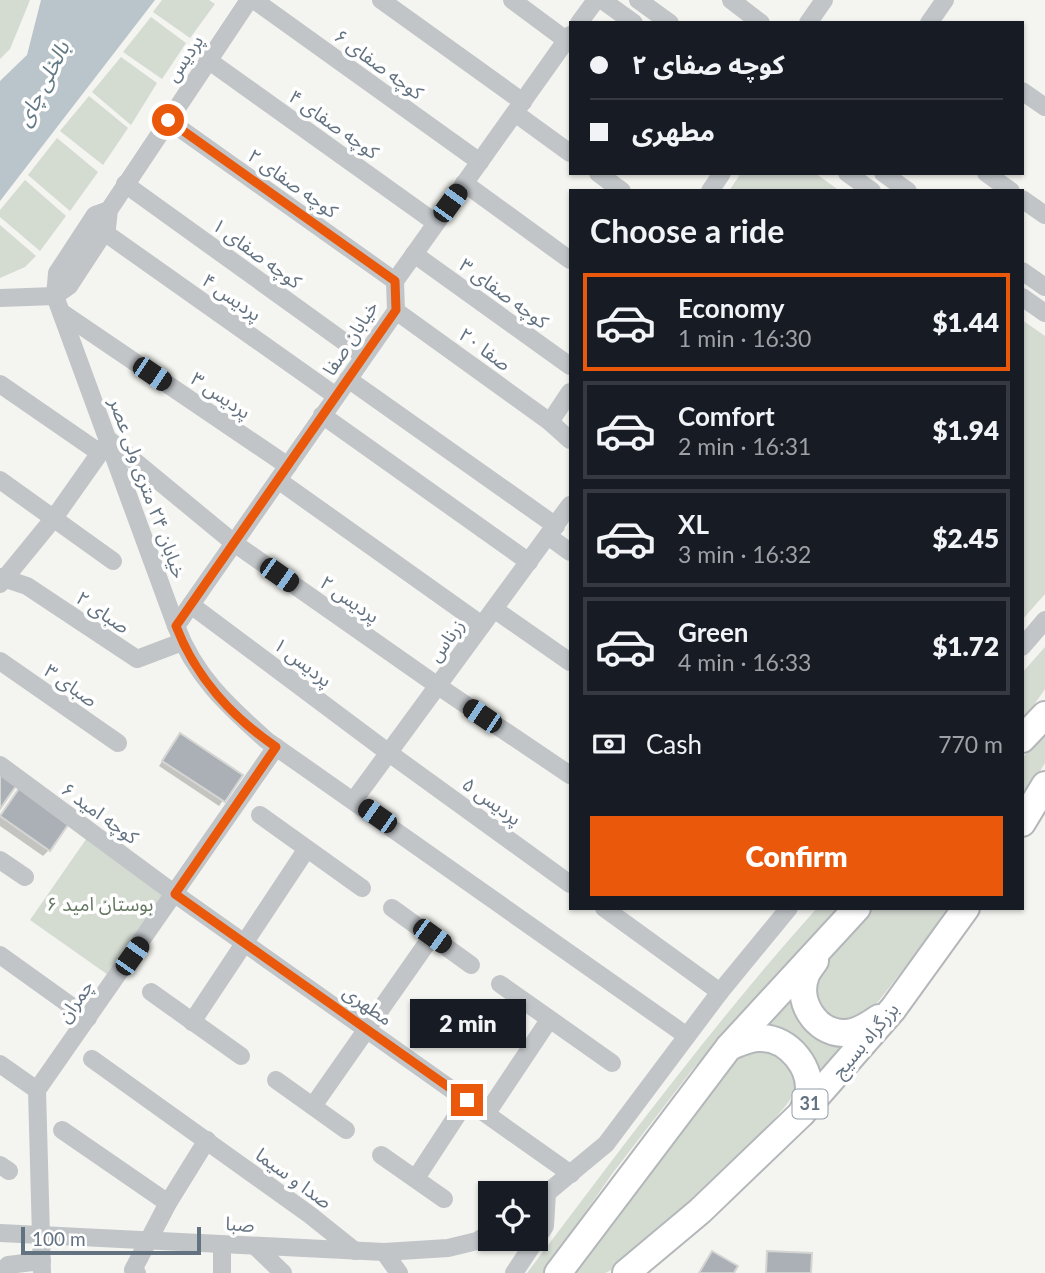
<!DOCTYPE html>
<meta charset="utf-8">
<style>
body{margin:0;font-family:Lato,"Noto Sans Arabic",sans-serif;background:#242831;color:#f1f3f6;height:100vh;display:flex;flex-direction:column;font-size:26px;white-space:nowrap}
*{box-sizing:border-box;margin:0}
p{font-size:23px;color:#9ea1a6}
.icon{flex:none;width:38px;height:38px;fill:none;stroke:currentColor;stroke-width:2;stroke-linecap:round;stroke-linejoin:round}
.map{position:relative;flex:1;overflow:hidden}
.side{position:absolute;left:569px;top:189px;width:455px;height:721px;display:flex;flex-direction:column;background:#171b24;border-radius:0px;box-shadow:0 2px 5px #0004}
.side>*{flex:none}
.hud{position:absolute;left:569px;top:21px;width:455px;height:154px;border-radius:0px;box-shadow:0 2px 5px #0004;display:grid;align-content:center;height:154px;padding:0 21px;background:#171b24}
.fabs{position:absolute;left:478px;top:1181px;display:grid;gap:14px}
.fabs a{display:grid;place-items:center;width:70px;height:70px;border-radius:0px;background:#171b24;box-shadow:0 2px 5px #0004;font-size:35px}
.scale{position:absolute;left:21px;bottom:18px;width:180px;box-sizing:border-box;padding-left:7px;border:4px solid #637281;border-top:0;font-size:19px;line-height:24px;white-space:nowrap;color:#637281;-webkit-text-stroke:5px #fff;paint-order:stroke}
.end{position:absolute;width:32px;height:32px;margin:-16px;border:9px solid #ea580c;background:#fff;box-shadow:0 0 0 4px #fff}
.from{border-radius:50%}
.bubble{position:absolute;height:49px;border-radius:0px;background:#171b24;box-shadow:0 2px 5px #0004;font-size:23px;font-weight:800;line-height:49px;text-align:center}
.car{position:absolute;width:21px;height:42px;margin:-21px -10px;border-radius:9px;box-shadow:0 0 5px 2px #0007;background:linear-gradient(#222 24%,#8ab4d8 0 40%,#222 0 76%,#8ab4d8 0 86%,#222 0)}
.hud b{display:flex;align-items:center;gap:24px;height:66px;font-size:26px}
.hud b+b{border-top:2px solid #363941}
.hud i{width:18px;height:18px;background:#f1f3f6}
ul{padding:0;list-style:none}
li{display:flex;align-items:center;gap:21px;height:98px;margin:0 14px 10px;padding:0 7px;border:4px solid #363941;border-radius:0px}
li div{flex:1}
li b{display:block;font-size:26px}
li em{font-style:normal;font-weight:800}
li.current{border-color:#ea580c}
li>.icon{width:63px;height:63px;stroke-width:1.5}
h2{padding:0 21px;font-size:32px;line-height:84px}
.pay{display:flex;align-items:center;gap:18px;height:77px;padding:0 21px;font-size:26px}
.pay p{margin-inline-start:auto}
.primary-button{display:flex;gap:14px;margin-top:auto;padding:14px 21px}
.primary-button a{flex:1;height:80px;border-radius:0px;background:#ea580c;color:#fff;font-size:28px;font-weight:800;line-height:80px;text-align:center}
.map>svg:first-child{display:block}
.green{fill:#d4dbd1}
.water{fill:#bac5cb}
.shadow{fill:#0003}
.building{fill:#aab0b6;stroke:#d5d5d3;stroke-width:2}
.lines{fill:none;stroke-linecap:round;stroke-linejoin:round}
.highway-casing{stroke:#b4b7ba;stroke-width:30}
.minor{stroke:#c1c5c8;stroke-width:18}
.highway{stroke:#fff;stroke-width:26}
.route{stroke:#ea580c;stroke-width:9}
.labels{text-anchor:middle;stroke-width:7;stroke-linejoin:round;paint-order:stroke}
.shield{fill:#fff;stroke:#929ca7;stroke-width:2}
.shield-label{font-size:18px;font-weight:bold;fill:#637281}
.street-label{font-size:19px;fill:#637281;stroke:#fff}
.park-label{font-size:19px;fill:#657862;stroke:#fff}
.water-label{font-size:21px;font-style:italic;fill:#637a85;stroke:#fff}
</style>
<div class="map">
<svg width="1045" height="1273" viewBox="0 0 1045 1273">
<rect width="100%" height="100%" fill="#f4f4f0"/>
<!-- green -->
<g class="green">
<polygon points="0,0 30,0 10,49 0,59"/>
<polygon points="162,0 209,0 215,4 190,38 153,12"/>
<polygon points="151,17 186,43 162,79 123,52"/>
<polygon points="121,57 157,83 131,125 92,92"/>
<polygon points="89,96 128,128 103,165 60,131"/>
<polygon points="57,138 98,172 70,211 28,175"/>
<polygon points="741,173 815,173 840,191 729,191"/>
<polygon points="25,180 66,216 40,251 0,217 0,210"/>
<polygon points="0,225 36,256 25,267 0,278"/>
<polygon points="1022,320 1045,336 1045,594 1022,620"/>
<polygon points="1045,647 1045,689 1022,722 1022,673"/>
<polygon points="1045,736 1045,763 1022,800 1022,758"/>
<polygon points="89,835 167,893 111,977 30,920"/>
<path d="M817 908H838L692 1070 612 1174 543 1273H527C621 1149 713 1024 817 908Z"/>
<polygon points="871,908 951,908 867,1016 853,1023 830,1020 810,989 811,980 849,930"/>
<polygon points="794,994 855,1037 814,1085 752,1034"/>
<path d="M758 1048 786 1058C791 1070 799 1081 794 1093 786 1116 627 1267 605 1273 594 1273 578 1273 567 1273L735 1060 744 1053Z"/>
</g>
<!-- water -->
<polygon class="water" points="41,0 155,0 0,201 0,81 27,55"/>
<!-- shadow -->
<g class="shadow">
<polygon points="180,735 241,775 219,806 159,766"/>
<polygon points="20,789 49,850 43,856 0,826 0,816"/>
</g>
<!-- building -->
<g class="building">
<polygon points="180,733 243,775 225,802 162,761"/>
<polygon points="3,772 18,783 0,809 0,776"/>
<polygon points="20,787 70,822 50,851 0,816"/>
<polygon points="712,1251 738,1266 734,1273 699,1273"/>
<polygon points="767,1251 812,1253 811,1273 766,1273"/>
</g>
<g class="lines">
<!-- highway casing -->
<g class="highway-casing">
<g id="highway">
<polyline points="1022,739 1045,715"/>
<polyline points="1022,823 1045,785"/>
<path d="M815 961C812 965 808 970 806 975 796 1001 815 1032 843 1033 856 1034 869 1025 879 1018"/>
<path d="M729 1047C739 1043 750 1037 761 1038 789 1038 814 1069 808 1097 807 1102 804 1108 802 1113"/>
<polyline points="558,1273 729,1047 857,908"/>
<polyline points="626,1273 700,1211 801,1114 893,1009 966,908"/>
</g>
</g>
<!-- minor -->
<g class="minor">
<polyline points="254,0 480,162"/>
<polyline points="381,0 523,102"/>
<polyline points="512,0 570,43"/>
<polyline points="602,0 634,23"/>
<polyline points="638,0 670,23"/>
<polyline points="731,0 761,23"/>
<polyline points="579,23 596,0"/>
<polyline points="808,23 824,0"/>
<polyline points="929,23 945,0"/>
<polyline points="208,60 436,223"/>
<polyline points="1022,91 1045,107"/>
<polyline points="515,113 570,153"/>
<polyline points="168,120 395,281"/>
<polyline points="598,173 622,191"/>
<polyline points="847,173 872,191"/>
<polyline points="883,173 908,191"/>
<polyline points="986,173 1011,191"/>
<polyline points="464,183 570,260"/>
<polyline points="125,184 364,356"/>
<polyline points="710,191 722,173"/>
<polyline points="1022,199 1045,215"/>
<path d="M109 210 95 215 57 273 55 296 176 626C195 676 227 705 266 740L687 1036"/>
<polyline points="104,232 336,396"/>
<polyline points="414,254 570,366"/>
<polyline points="1022,271 1045,287"/>
<polyline points="55,296 69,286 107,228 109,210 249,0"/>
<polyline points="1022,297 1045,313"/>
<polyline points="0,298 55,296"/>
<polyline points="396,311 550,422 570,440"/>
<polyline points="61,312 288,466"/>
<polyline points="348,379 556,526"/>
<polyline points="0,384 100,453"/>
<polyline points="322,415 529,562"/>
<polyline points="550,422 570,392"/>
<polyline points="0,480 113,561"/>
<polyline points="278,480 482,625"/>
<polyline points="548,536 570,552"/>
<polyline points="0,577 27,586 137,659 182,642"/>
<polyline points="0,584 54,518 109,440 234,543 438,686 570,775"/>
<polyline points="191,605 389,753 570,884"/>
<polyline points="494,609 570,662"/>
<polyline points="176,626 396,311 395,281 570,35"/>
<polyline points="1022,647 1045,620"/>
<polyline points="0,661 118,743"/>
<polyline points="0,765 175,894 571,1174"/>
<polyline points="354,800 570,505"/>
<polyline points="260,815 362,888"/>
<polyline points="0,860 25,877"/>
<polyline points="392,908 471,965"/>
<polyline points="604,908 720,992"/>
<polyline points="0,955 88,1018"/>
<polyline points="500,984 612,1063"/>
<polyline points="151,992 241,1056"/>
<polyline points="192,1022 306,850"/>
<polyline points="92,1059 310,1215 355,1251"/>
<polyline points="0,1064 37,1090"/>
<polyline points="276,1080 346,1130"/>
<polyline points="313,1106 432,936"/>
<polyline points="487,1113 549,1020"/>
<polyline points="62,1130 168,1203"/>
<polyline points="381,1155 444,1199"/>
<polyline points="0,1165 9,1171"/>
<polyline points="416,1178 467,1100"/>
<polyline points="536,1202 606,1144 720,992 789,908"/>
<polyline points="0,1233 384,1252 448,1248 477,1241 490,1233"/>
<polyline points="222,1244 222,1273"/>
<polyline points="255,1246 283,1273"/>
<polyline points="384,1252 399,1273"/>
<polyline points="1,1273 8,1265 42,1261"/>
<polyline points="42,1273 37,1090 276,747"/>
<polyline points="137,1273 133,1270 168,1203 207,1140"/>
<polyline points="514,1273 545,1226 547,1193"/>
</g>
<!-- highway -->
<use href="#highway" class="highway"/>
</g>
<g class="lines">
<!-- route -->
<path class="route" d="M168 120 395 281 396 310 176 626C195 676 232 717 276 747L175 894 467 1100"/>
</g>
<g class="labels">
<!-- shield labels -->
<rect class="shield" x="792.5" y="1089.5" width="35" height="29" rx="5"/>
<g class="shield-label">
<text x="810" y="1110">31</text>
</g>
<!-- street labels -->
<g class="street-label">
<text transform="translate(184 58) rotate(-56)" y="7">پردیس</text>
<text transform="translate(379 64) rotate(36)" y="7">کوچه صفای ۶</text>
<text transform="translate(334 124) rotate(35)" y="7">کوچه صفای ۴</text>
<text transform="translate(293 183) rotate(35)" y="7">کوچه صفای ۲</text>
<text transform="translate(257 253) rotate(36)" y="7">کوچه صفای ۱</text>
<text transform="translate(504 293) rotate(36)" y="7">کوچه صفای ۳</text>
<text transform="translate(232 297) rotate(35)" y="7">پردیس ۴</text>
<text transform="translate(350 338) rotate(-57)" y="7">خیابان صفا</text>
<text transform="translate(485 349) rotate(36)" y="7">صفا ۲۰</text>
<text transform="translate(221 395) rotate(34)" y="7">پردیس ۳</text>
<text transform="translate(148 488) rotate(70)" y="7">خیابان ۲۴ متری ولی عصر</text>
<text transform="translate(350 599) rotate(35)" y="7">پردیس ۲</text>
<text transform="translate(103 612) rotate(34)" y="7">صبای ۲</text>
<text transform="translate(446 640) rotate(-54)" y="7">زرناس</text>
<text transform="translate(303 662) rotate(37)" y="7">پردیس ۱</text>
<text transform="translate(71 685) rotate(35)" y="7">صبای ۳</text>
<text transform="translate(492 801) rotate(36)" y="7">پردیس ۵</text>
<text transform="translate(100 813) rotate(36)" y="7">کوچه امید ۶</text>
<text transform="translate(75 1001) rotate(-55)" y="7">چمران</text>
<text transform="translate(368 1005) rotate(35)" y="7">مطهری</text>
<text transform="translate(865 1040) rotate(-50)" y="7">بزرگراه بسیج</text>
<text transform="translate(294 1178) rotate(36)" y="7">صدا و سیما</text>
<text transform="translate(240 1224) rotate(4)" y="7">صبا</text>
</g>
<!-- park labels -->
<g class="park-label">
<text x="100" y="911">بوستان امید ۶</text>
</g>
<!-- water labels -->
<g class="water-label">
<text transform="translate(43 84) rotate(-63)" y="7">بالخلی چای</text>
</g>
</g>
</svg>
<div class="fabs">
<a><svg class="icon" aria-label="locate" viewBox="0 0 24 24"><circle cx="12" cy="12" r="6"/><path d="M12 2v4M12 18v4M2 12h4M18 12h4"/></svg></a>
</div>
<div class="scale">100 m</div>
<i class="end from" style="left:168px;top:120px"></i>
<i class="end" style="left:467px;top:1100px"></i>
<div class="bubble" style="left:410px;top:999px;width:116px">2 min</div>
<i class="car" style="left:450px;top:203px;rotate:36deg"></i>
<i class="car" style="left:152px;top:374px;rotate:124deg"></i>
<i class="car" style="left:279px;top:575px;rotate:125deg"></i>
<i class="car" style="left:482px;top:716px;rotate:304deg"></i>
<i class="car" style="left:377px;top:816px;rotate:305deg"></i>
<i class="car" style="left:432px;top:936px;rotate:126deg"></i>
<i class="car" style="left:132px;top:956px;rotate:35deg"></i>
<div class="hud">
<b><i class="from"></i>کوچه صفای ۲</b>
<b><i></i>مطهری</b>
</div>
<section class="side">
<h2>Choose a ride</h2>
<ul>
<li class="current"><svg class="icon" aria-label="car" viewBox="0 0 24 24"><path d="M5 17H2v-5l4-1 3-4h7l3 4 3 1v5h-3M9 17h6M6 11h13"/><circle cx="7" cy="17" r="2"/><circle cx="17" cy="17" r="2"/></svg><div><b>Economy</b><p>1 min · 16:30</p></div><em>$1.44</em></li>
<li><svg class="icon" aria-label="car" viewBox="0 0 24 24"><path d="M5 17H2v-5l4-1 3-4h7l3 4 3 1v5h-3M9 17h6M6 11h13"/><circle cx="7" cy="17" r="2"/><circle cx="17" cy="17" r="2"/></svg><div><b>Comfort</b><p>2 min · 16:31</p></div><em>$1.94</em></li>
<li><svg class="icon" aria-label="car" viewBox="0 0 24 24"><path d="M5 17H2v-5l4-1 3-4h7l3 4 3 1v5h-3M9 17h6M6 11h13"/><circle cx="7" cy="17" r="2"/><circle cx="17" cy="17" r="2"/></svg><div><b>XL</b><p>3 min · 16:32</p></div><em>$2.45</em></li>
<li><svg class="icon" aria-label="car" viewBox="0 0 24 24"><path d="M5 17H2v-5l4-1 3-4h7l3 4 3 1v5h-3M9 17h6M6 11h13"/><circle cx="7" cy="17" r="2"/><circle cx="17" cy="17" r="2"/></svg><div><b>Green</b><p>4 min · 16:33</p></div><em>$1.72</em></li>
</ul>
<div class="pay"><svg class="icon" aria-label="cash" viewBox="0 0 24 24"><path d="M3 7h18v10H3z"/><circle cx="12" cy="12" r="2"/></svg>Cash<p>770 m</p></div>
<div class="primary-button"><a>Confirm</a></div>
</section>
</div>
